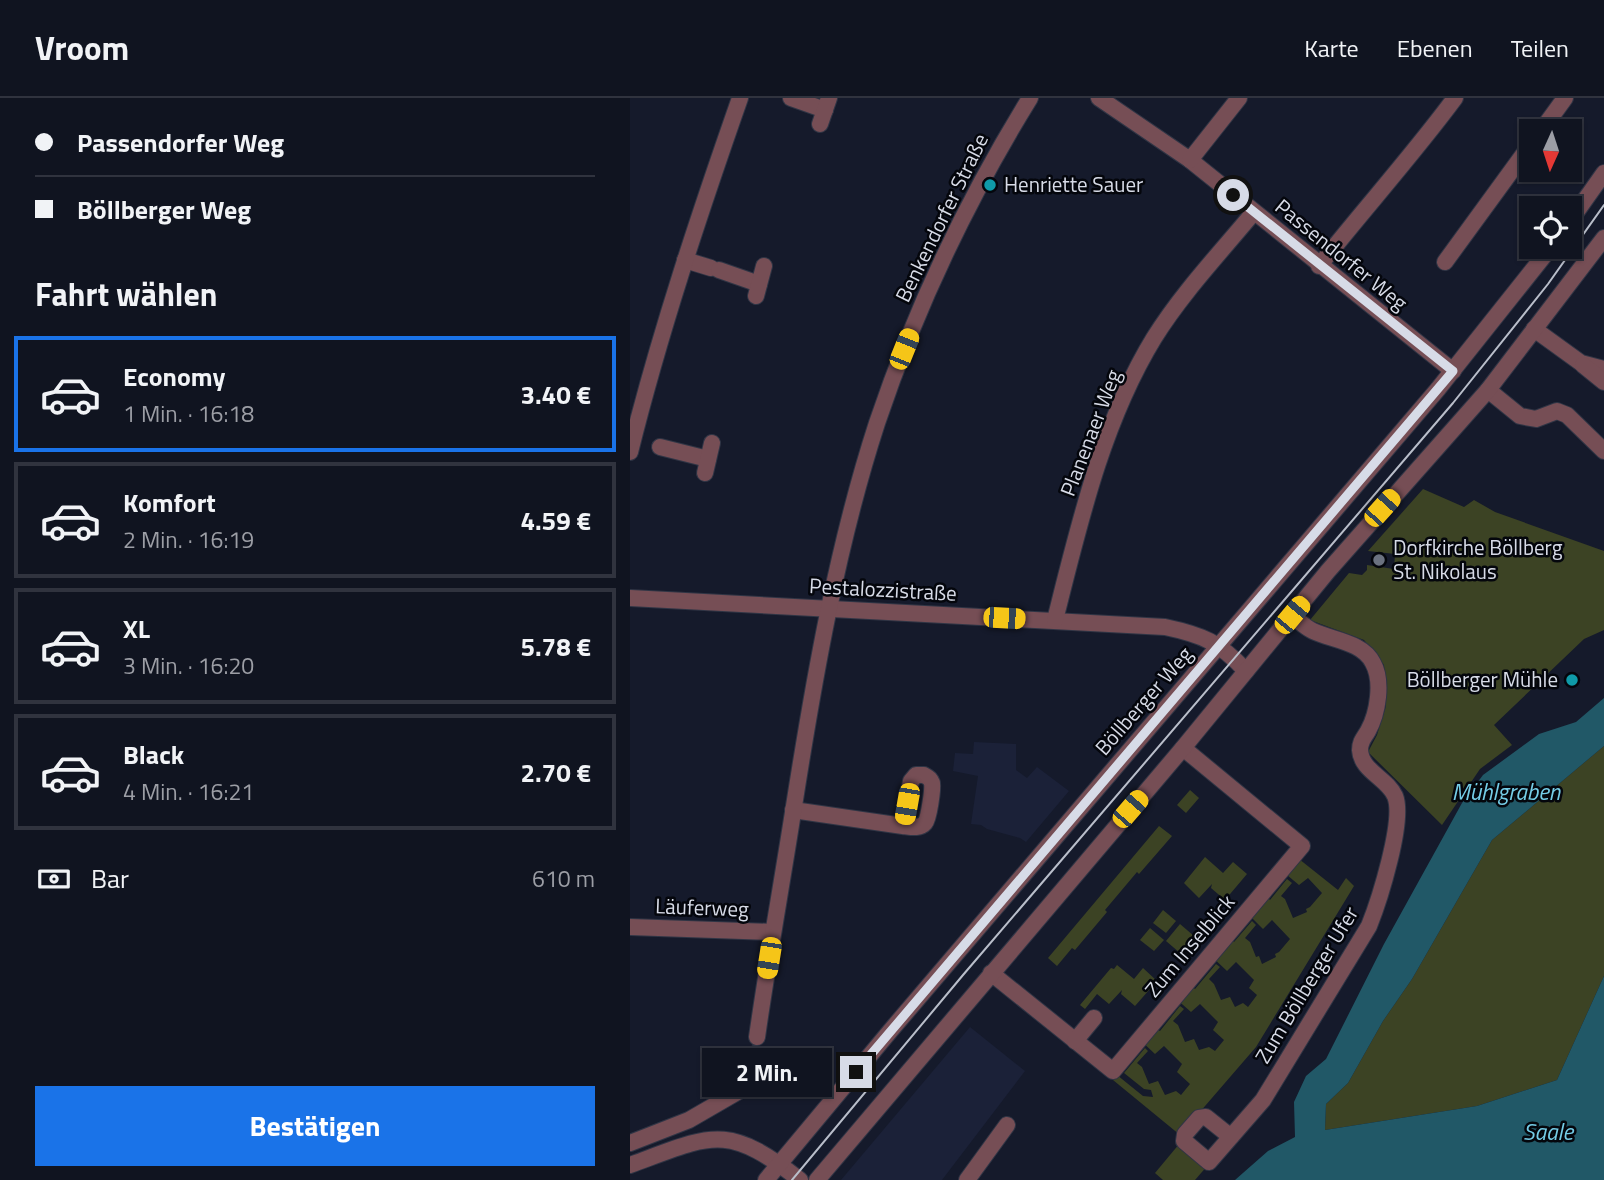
<!DOCTYPE html>
<html lang="de">
<meta charset="utf-8">
<style>
body{margin:0;font-family:"Titillium Web",sans-serif;background:#191d29;color:#f1f3f6;height:100vh;display:flex;flex-direction:column;font-size:26px;white-space:nowrap}
*{box-sizing:border-box;margin:0}
p{font-size:23px;color:#9c9ea5}
.icon{flex:none;width:38px;height:38px;fill:none;stroke:currentColor;stroke-width:2;stroke-linecap:round;stroke-linejoin:round}
.map{position:relative;flex:1;overflow:hidden}
.details{display:flex;flex-direction:column;background:#101420;width:630px}
.details>*{flex:none}
.banner{display:grid;align-content:center;height:154px;padding:0 35px;background:#101420}
.needle{width:46px;rotate:183deg}
.controls{position:absolute;left:889px;top:21px;display:grid;gap:14px}
.controls a{display:grid;place-items:center;width:63px;height:63px;border-radius:0px;background:#101420;box-shadow:0 2px 5px #0004,0 0 0 2px #30333e;font-size:35px}
.end{position:absolute;width:32px;height:32px;margin:-16px;border:9px solid #d7dbe7;background:#111;box-shadow:0 0 0 4px #111}
.from{border-radius:50%}
.bubble{position:absolute;height:49px;border-radius:0px;background:#101420;box-shadow:0 2px 5px #0004,0 0 0 2px #30333e;font-size:23px;font-weight:700;line-height:49px;text-align:center}
.car{position:absolute;width:21px;height:42px;margin:-21px -10px;border-radius:9px;box-shadow:0 0 5px 2px #0007;background:linear-gradient(#f5c518 24%,#345 0 40%,#f5c518 0 76%,#345 0 86%,#f5c518 0)}
.banner b{display:flex;align-items:center;gap:24px;height:66px;font-size:26px}
.banner b+b{border-top:2px solid #30333e}
.banner i{width:18px;height:18px;background:#f1f3f6}
ul{padding:0;list-style:none}
li{display:flex;align-items:center;gap:21px;height:116px;margin:0 14px 10px;padding:0 21px;border:4px solid #30333e;border-radius:0px}
li div{flex:1}
li b{display:block;font-size:26px}
li em{font-style:normal;font-weight:700}
li.selected{border-color:#1a73e8}
li>.icon{width:63px;height:63px;stroke-width:1.5}
h2{padding:0 35px;font-size:32px;line-height:84px}
.pay{display:flex;align-items:center;gap:18px;height:77px;padding:0 35px;font-size:26px}
.pay p{margin-inline-start:auto}
.action{display:flex;gap:14px;margin-top:auto;padding:14px 35px}
.action a{flex:1;height:80px;border-radius:0px;background:#1a73e8;color:#fff;font-size:28px;font-weight:700;line-height:80px;text-align:center}
header{display:flex;align-items:center;gap:42px;box-sizing:border-box;height:98px;padding:0 35px;background:#101420;border-bottom:2px solid #30333e}
header strong{font-size:33px}
nav{display:flex;gap:38px;margin-inline-start:auto;font-size:24px}
main{display:flex;flex:1;min-height:0}
.map>svg:first-child{display:block}
.built{fill:#1b2138}
.green{fill:#3c4324}
.water{fill:#215867}
.lines{fill:none;stroke-linecap:round;stroke-linejoin:round}
.minor-casing{stroke:#303545;stroke-width:18}
.minor{stroke:#764e55;stroke-width:16}
.tram{stroke:#b9beca;stroke-width:2}
.route{stroke:#d7dbe7;stroke-width:9}
.culture-dot{fill:#0f9aa8;stroke:#04060c;stroke-width:2.5}
.worship-dot{fill:#6b7280;stroke:#04060c;stroke-width:2.5}
.labels{text-anchor:middle;stroke-width:5;stroke-linejoin:round;paint-order:stroke}
.poi-label{font-size:21px;fill:#d7dbe7;stroke:#04060c;text-anchor:start}
.street-label{font-size:21px;fill:#d7dbe7;stroke:#04060c}
.water-label{font-size:23px;font-style:italic;fill:#75cde7;stroke:#04060c}
</style>
<header>
<strong>Vroom</strong>
<nav><a>Karte</a><a>Ebenen</a><a>Teilen</a></nav>
</header>
<main>
<section class="details">
<div class="banner">
<b><i class="from"></i>Passendorfer Weg</b>
<b><i></i>Böllberger Weg</b>
</div>
<h2>Fahrt wählen</h2>
<ul>
<li class="selected"><svg class="icon" aria-label="car" viewBox="0 0 24 24"><path d="M5 17H2v-5l4-1 3-4h7l3 4 3 1v5h-3M9 17h6M6 11h13"/><circle cx="7" cy="17" r="2"/><circle cx="17" cy="17" r="2"/></svg><div><b>Economy</b><p>1 Min. · 16:18</p></div><em>3.40 €</em></li>
<li><svg class="icon" aria-label="car" viewBox="0 0 24 24"><path d="M5 17H2v-5l4-1 3-4h7l3 4 3 1v5h-3M9 17h6M6 11h13"/><circle cx="7" cy="17" r="2"/><circle cx="17" cy="17" r="2"/></svg><div><b>Komfort</b><p>2 Min. · 16:19</p></div><em>4.59 €</em></li>
<li><svg class="icon" aria-label="car" viewBox="0 0 24 24"><path d="M5 17H2v-5l4-1 3-4h7l3 4 3 1v5h-3M9 17h6M6 11h13"/><circle cx="7" cy="17" r="2"/><circle cx="17" cy="17" r="2"/></svg><div><b>XL</b><p>3 Min. · 16:20</p></div><em>5.78 €</em></li>
<li><svg class="icon" aria-label="car" viewBox="0 0 24 24"><path d="M5 17H2v-5l4-1 3-4h7l3 4 3 1v5h-3M9 17h6M6 11h13"/><circle cx="7" cy="17" r="2"/><circle cx="17" cy="17" r="2"/></svg><div><b>Black</b><p>4 Min. · 16:21</p></div><em>2.70 €</em></li>
</ul>
<div class="pay"><svg class="icon" aria-label="cash" viewBox="0 0 24 24"><path d="M3 7h18v10H3z"/><circle cx="12" cy="12" r="2"/></svg>Bar<p>610 m</p></div>
<div class="action"><a>Bestätigen</a></div>
</section>
<div class="map">
<svg width="974" height="1082" viewBox="0 0 974 1082">
<rect width="100%" height="100%" fill="#151a2b"/>
<!-- built -->
<g class="built">
<polygon points="344,644 386,646 386,672 397,680 407,669 439,693 396,744 390,740 357,731 351,727 341,726 348,678 323,673 325,655 343,656"/>
<polygon points="340,929 395,973 312,1082 211,1082"/>
</g>
<!-- green -->
<g class="green">
<polygon points="793,391 834,409 844,402 865,414 974,453 974,532 954,541 864,627 882,647 850,671 812,727 738,654 747,637 756,608 754,567 734,542 680,522 719,475 732,477 737,472 737,467 764,471 765,456 738,453"/>
<polygon points="974,648 974,878 927,982 847,1008 695,1032 696,1006 718,985 753,923 782,881 862,742"/>
<polygon points="560,692 569,700 556,715 547,707"/>
<polygon points="529,728 542,738 509,776 507,774 475,812 477,814 445,852 442,850 427,868 418,860"/>
<polygon points="664,757 708,792 716,780 724,788 626,949 550,1037 483,982 487,977 513,998 523,999 521,992 514,991 494,975 515,950 518,953 507,965 512,969 519,986 528,983 535,997 546,993 551,997 560,986 547,974 552,966 534,948 525,956 509,941 521,927 530,933 550,908 554,911 543,923 548,927 555,944 564,941 569,952 579,949 585,953 594,942 583,932 588,924 570,906 561,914 544,899 557,884 565,891 586,866 590,869 579,881 584,886 591,902 600,899 605,909 613,905 618,909 627,897 619,890 624,882 606,864 597,873 580,857 597,837 604,844 622,823 626,827 615,840 620,844 626,859 629,858 632,866 646,859 645,856 649,854 660,841 642,822 633,831 616,814 633,794 640,802 657,781 662,785 651,798 655,801 663,820 677,814 676,811 680,809 692,795 678,780 669,787 651,772"/>
<polygon points="575,759 593,775 603,764 617,776 595,802 581,790 582,786 569,800 554,785"/>
<polygon points="533,812 546,823 536,835 523,825"/>
<polygon points="550,826 564,838 550,855 536,843"/>
<polygon points="520,830 534,842 524,853 510,842"/>
<polygon points="487,867 504,881 513,870 527,883 505,908 491,896 492,892 479,906 467,896 455,911 450,907 481,870 484,871"/>
<polygon points="550,1045 578,1067 565,1082 533,1082 525,1075"/>
</g>
<!-- water -->
<polygon class="water" points="974,600 974,648 862,742 782,881 753,923 718,985 696,1006 695,1032 847,1008 927,982 974,878 974,1082 605,1082 638,1053 665,1039 664,1004 676,978 696,961 754,846 832,705 853,677 909,636 946,624"/>
<g class="lines">
<!-- minor casing -->
<g class="minor-casing">
<g id="minor">
<polyline points="161,0 195,12"/>
<polyline points="469,0 560,62 823,273"/>
<polyline points="190,26 199,0"/>
<polyline points="911,33 935,0"/>
<polyline points="560,62 609,0"/>
<polyline points="940,123 974,75"/>
<polyline points="55,162 81,170"/>
<polyline points="815,164 901,46"/>
<path d="M689 168C734 111 782 58 825 0"/>
<polyline points="89,172 129,186"/>
<polyline points="126,198 134,168"/>
<polyline points="904,231 951,265 974,271"/>
<polyline points="953,267 974,284"/>
<polyline points="858,292 890,318 906,321 927,313 937,317 974,353"/>
<polyline points="30,349 78,361"/>
<path d="M0 354C30 234 69 117 110 0"/>
<polyline points="75,375 82,345"/>
<path d="M0 500 535 529C573 537 589 544 616 573"/>
<path d="M425 522C449 427 472 325 524 240 552 195 590 155 624 114"/>
<path d="M163 712 273 728C281 729 290 731 295 725 299 720 303 691 302 685 300 680 299 680 294 677H286L281 683 273 728"/>
<polyline points="0,829 143,834"/>
<polyline points="361,875 483,973 672,748 553,650"/>
<path d="M127 939C138 862 152 785 164 708 184 581 207 448 247 325 285 212 337 102 400 0"/>
<polyline points="445,943 464,920"/>
<path d="M601 1039 576 1019 569 1020 555 1036 554 1043 579 1064 633 1002 739 828C749 803 775 722 765 698 757 680 731 673 730 652 730 643 734 640 738 633 748 615 753 583 743 565 733 544 702 542 683 533 675 529 668 522 661 517"/>
<polyline points="0,1045 59,1022 116,989 125,956"/>
<path d="M0 1067C82 1037 96 1024 170 1082"/>
<polyline points="136,1082 261,932 808,291 921,149"/>
<polyline points="187,1082 553,650 698,473 858,292 974,140"/>
<polyline points="337,1082 377,1027"/>
</g>
</g>
<!-- minor -->
<use href="#minor" class="minor"/>
<!-- tram -->
<polyline class="tram" points="162,1082 333,877 823,305 918,186 974,107"/>
</g>
<g class="lines">
<!-- route -->
<polyline class="route" points="226,974 823,273 603,97"/>
</g>
<!-- markers -->
<g class="culture-dot">
<circle cx="360" cy="87" r="7"/>
<circle cx="942" cy="582" r="7"/>
</g>
<circle class="worship-dot" cx="749" cy="462" r="7"/>
<g class="labels">
<!-- poi labels -->
<g class="poi-label">
<text x="374" y="94">Henriette Sauer</text>
<text x="763" y="457">Dorfkirche Böllberg<tspan x="763" dy="24">St. Nikolaus</tspan></text>
<text x="928" y="589" text-anchor="end">Böllberger Mühle</text>
</g>
<!-- street labels -->
<g class="street-label">
<text transform="translate(312 120) rotate(-64)" y="7">Benkendorfer Straße</text>
<text transform="translate(711 157) rotate(39)" y="7">Passendorfer Weg</text>
<text transform="translate(461 335) rotate(-69)" y="7">Planenaer Weg</text>
<text transform="translate(253 492) rotate(3)" y="7">Pestalozzistraße</text>
<text transform="translate(514 603) rotate(-49)" y="7">Böllberger Weg</text>
<text transform="translate(72 810) rotate(2)" y="7">Läuferweg</text>
<text transform="translate(560 848) rotate(-50)" y="7">Zum Inselblick</text>
<text transform="translate(677 887) rotate(-59)" y="7">Zum Böllberger Ufer</text>
</g>
<!-- water labels -->
<g class="water-label">
<text x="876" y="702">Mühlgraben</text>
<text x="918" y="1042">Saale</text>
</g>
</g>
</svg>
<div class="controls">
<a><svg class="needle" viewBox="-14 -14 28 28"><path d="M0-13l5 13h-10z" fill="#e53935"/><path d="M0 13l5-13h-10z" fill="#9c9ea5"/></svg></a>
<a><svg class="icon" aria-label="locate" viewBox="0 0 24 24"><circle cx="12" cy="12" r="6"/><path d="M12 2v4M12 18v4M2 12h4M18 12h4"/></svg></a>
</div>
<i class="end from" style="left:603px;top:97px"></i>
<i class="end" style="left:226px;top:974px"></i>
<div class="bubble" style="left:72px;top:950px;width:130px">2 Min.</div>
<i class="car" style="left:274px;top:251px;rotate:22deg"></i>
<i class="car" style="left:752px;top:410px;rotate:42deg"></i>
<i class="car" style="left:662px;top:517px;rotate:40deg"></i>
<i class="car" style="left:374px;top:520px;rotate:93deg"></i>
<i class="car" style="left:277px;top:706px;rotate:190deg"></i>
<i class="car" style="left:500px;top:711px;rotate:41deg"></i>
<i class="car" style="left:139px;top:860px;rotate:189deg"></i>
</div>
</main>
